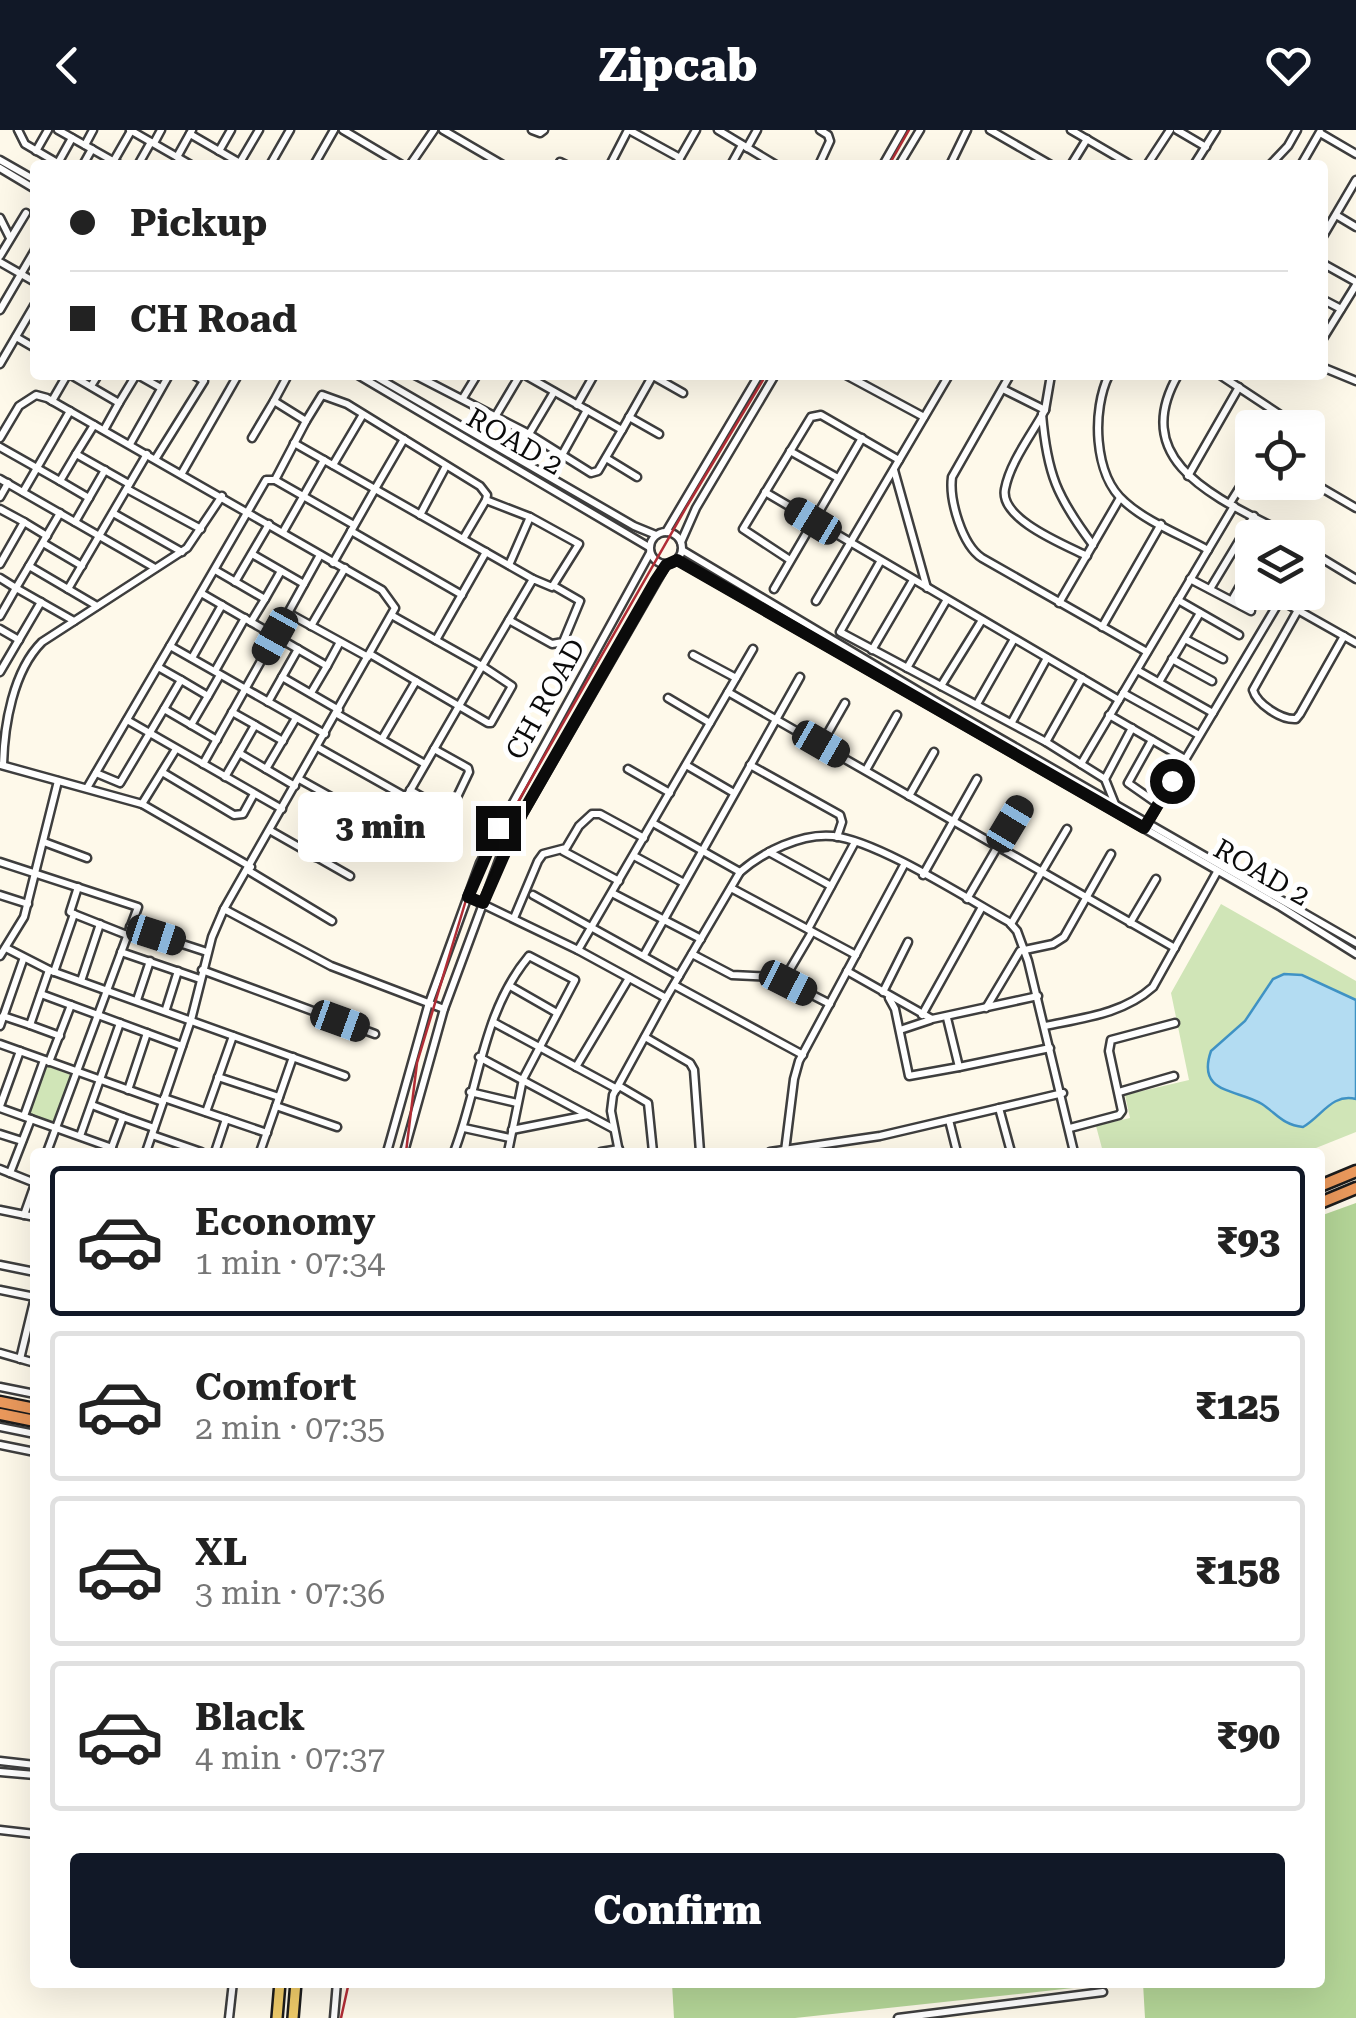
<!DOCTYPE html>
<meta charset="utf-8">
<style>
body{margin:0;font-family:"Roboto Serif",serif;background:#f6f6f6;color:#222;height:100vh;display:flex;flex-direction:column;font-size:38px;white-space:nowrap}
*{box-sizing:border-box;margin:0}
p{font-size:32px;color:#767676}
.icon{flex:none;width:55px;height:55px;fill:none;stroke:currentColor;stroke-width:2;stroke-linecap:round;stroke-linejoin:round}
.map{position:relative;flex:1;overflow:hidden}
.drawer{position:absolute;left:30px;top:1018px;width:1295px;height:840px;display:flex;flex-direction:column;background:#fff;border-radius:10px;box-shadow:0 10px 40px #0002}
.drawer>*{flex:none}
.top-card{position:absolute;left:30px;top:30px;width:1298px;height:220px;border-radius:10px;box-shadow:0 10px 40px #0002;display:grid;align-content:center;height:220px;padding:0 40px;background:#fff}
.tools{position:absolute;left:1235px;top:280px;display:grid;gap:20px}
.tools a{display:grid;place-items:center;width:90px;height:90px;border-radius:10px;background:#fff;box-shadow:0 10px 40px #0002;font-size:50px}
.end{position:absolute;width:45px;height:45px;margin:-22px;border:12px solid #0b0b0b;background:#fff;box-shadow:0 0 0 5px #fff}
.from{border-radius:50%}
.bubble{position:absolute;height:70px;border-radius:10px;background:#fff;box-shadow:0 10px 40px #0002;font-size:32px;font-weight:800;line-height:70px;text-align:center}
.car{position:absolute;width:30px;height:60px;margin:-30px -15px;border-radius:12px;box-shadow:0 0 8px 2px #0007;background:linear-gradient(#222 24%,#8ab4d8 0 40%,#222 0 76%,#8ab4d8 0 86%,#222 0)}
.top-card b{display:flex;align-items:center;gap:35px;height:95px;font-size:38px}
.top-card b+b{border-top:2px solid #e0e0e0}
.top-card i{width:25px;height:25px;background:#222}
ul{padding:18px 0 0;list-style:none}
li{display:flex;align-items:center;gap:30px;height:150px;margin:0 20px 15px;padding:0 20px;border:5px solid #e0e0e0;border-radius:10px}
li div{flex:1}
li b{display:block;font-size:38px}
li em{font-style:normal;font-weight:800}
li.on{border-color:#111827}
li>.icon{width:90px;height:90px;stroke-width:1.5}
.action{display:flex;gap:20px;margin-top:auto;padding:20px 40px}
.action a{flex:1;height:115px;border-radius:10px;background:#111827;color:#fff;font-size:40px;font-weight:800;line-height:115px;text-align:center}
header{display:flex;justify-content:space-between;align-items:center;height:130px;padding:0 40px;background:#111827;color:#fff;font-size:45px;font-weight:800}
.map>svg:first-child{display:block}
.green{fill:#d0e5b7}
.forest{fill:#b4d597}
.water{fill:#b3dcf2;stroke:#3f92c4;stroke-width:2.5}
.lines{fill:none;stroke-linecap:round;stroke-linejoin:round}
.minor-casing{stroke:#3e3e3e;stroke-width:11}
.major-casing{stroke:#1c1c1c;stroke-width:14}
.highway-casing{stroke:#1c1c1c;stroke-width:15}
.minor{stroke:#fff;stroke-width:6}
.major{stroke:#efcb69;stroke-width:9}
.highway{stroke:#eb995c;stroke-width:10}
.rail{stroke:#b12d36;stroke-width:2.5}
.route{stroke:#0b0b0b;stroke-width:12}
.labels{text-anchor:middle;stroke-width:10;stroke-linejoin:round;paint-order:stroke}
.street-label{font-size:28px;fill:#0b0b0b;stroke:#fff}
</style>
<header><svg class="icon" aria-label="back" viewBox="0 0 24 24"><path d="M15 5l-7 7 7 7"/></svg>Zipcab<svg class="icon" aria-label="heart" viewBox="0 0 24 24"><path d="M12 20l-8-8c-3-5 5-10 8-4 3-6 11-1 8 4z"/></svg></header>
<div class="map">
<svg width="1356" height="1888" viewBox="0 0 1356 1888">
<rect width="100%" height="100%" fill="#fef9ea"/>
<!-- green -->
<g class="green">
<polygon points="1221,774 1356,851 1356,1002 1306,1022 1103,1022 1096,996 1130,988 1125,965 1189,950 1171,863"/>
<polygon points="44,935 71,945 53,993 27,983"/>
</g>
<!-- forest -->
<g class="forest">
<polygon points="1356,1073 1356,1888 1145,1888 1143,1853 1320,1852 1320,1086"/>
<polygon points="672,1853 672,1852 1119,1853 795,1888 674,1888"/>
</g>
<!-- water -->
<path class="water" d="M1284 844 1302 845 1356 870V969C1332 963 1322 986 1303 997 1283 995 1277 984 1262 974 1237 959 1196 964 1211 921L1245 891 1273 849Z"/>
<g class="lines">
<!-- minor casing -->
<g class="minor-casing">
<g id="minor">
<polyline points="18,0 25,14 61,35"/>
<polyline points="58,0 120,35"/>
<polyline points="130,0 191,35"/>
<polyline points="343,0 402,35"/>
<polyline points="443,0 503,35"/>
<polyline points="532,0 540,3 544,0"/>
<polyline points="629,0 680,28"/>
<polyline points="718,0 776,35"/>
<polyline points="990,0 1051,35"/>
<polyline points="1071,0 1131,35"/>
<polyline points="1177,0 1206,17"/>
<polyline points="1320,3 1356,24"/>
<polyline points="190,4 240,33"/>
<polyline points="154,13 161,0"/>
<polyline points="85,15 93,0"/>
<polyline points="747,18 757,0"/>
<polyline points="36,21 48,0"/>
<polyline points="219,21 231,0"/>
<polyline points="177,27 192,0"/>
<polyline points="0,30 35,50"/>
<polyline points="560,32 566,35"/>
<polyline points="58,33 72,8"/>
<polyline points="112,34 131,1"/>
<polyline points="239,34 259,0"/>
<polyline points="83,35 92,19"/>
<polyline points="138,35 151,12"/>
<polyline points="270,35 290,0"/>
<polyline points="314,35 334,0"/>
<polyline points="410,35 434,0"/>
<polyline points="610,35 628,0"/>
<polyline points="676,35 696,0"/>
<polyline points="731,35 742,15"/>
<polyline points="819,35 830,11 828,5 820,0"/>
<polyline points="883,35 903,0"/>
<polyline points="899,35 920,0"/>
<polyline points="953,35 951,33 967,0"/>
<polyline points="1071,35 1087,9"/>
<polyline points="1147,35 1170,0"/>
<polyline points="1194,35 1216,0"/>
<polyline points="1270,35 1288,16 1297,0"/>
<polyline points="1301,35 1320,2"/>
<polyline points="0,38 35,59"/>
<polyline points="1336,85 1356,97"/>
<polyline points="0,88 10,108"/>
<polyline points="1322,108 1356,50"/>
<polyline points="0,126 26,83"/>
<polyline points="0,132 35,152"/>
<polyline points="1322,133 1356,152"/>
<polyline points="1322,169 1341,179"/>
<polyline points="0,180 35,120"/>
<polyline points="16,207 35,218"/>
<polyline points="1322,210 1356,155"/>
<polyline points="0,234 35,174"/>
<polyline points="1322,237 1356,251"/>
<polyline points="71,245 119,273 136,245"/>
<polyline points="138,245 161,258"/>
<polyline points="358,245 649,417"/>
<polyline points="373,245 634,396 656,405"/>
<polyline points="415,245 529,304 591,343 598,341 622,300 525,245"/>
<polyline points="846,245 924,287"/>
<path d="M1010 245 952 347C949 370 962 415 982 428L1147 522"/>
<path d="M1109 245C1092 279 1093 345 1125 372 1147 392 1181 405 1208 420"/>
<path d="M1178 245C1125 337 1228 372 1294 408"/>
<polyline points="1220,245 1279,284 1282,288 1278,298"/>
<polyline points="653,246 683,263"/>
<polyline points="91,256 98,245"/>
<path d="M1003 259 1045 280C1032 304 1010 332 1005 359 999 389 1065 415 1087 426"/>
<polyline points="463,268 477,245"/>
<polyline points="52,271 67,245"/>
<polyline points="274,271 288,245"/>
<polyline points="577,275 594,245"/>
<polyline points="1045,280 1051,245"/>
<path d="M1042 284C1047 344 1057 367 1093 415"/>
<polyline points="495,287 520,245"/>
<polyline points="629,287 659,304"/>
<polyline points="306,291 322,265 347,274 480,356 487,365 486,370 530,387 579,414 552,457 533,449 482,536 393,486"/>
<polyline points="104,300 119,273"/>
<polyline points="622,300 653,245"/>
<polyline points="529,304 554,262"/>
<polyline points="0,308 19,276 36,265 47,268 382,460 395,478 224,779"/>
<polyline points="252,308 274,271 306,291 275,350"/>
<polyline points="404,309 375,359 533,449"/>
<polyline points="294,313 375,359 333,433"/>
<polyline points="130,314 169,245"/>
<polyline points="0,317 60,351 76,324 129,354"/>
<polyline points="790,321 838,348"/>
<polyline points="76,324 94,295"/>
<polyline points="562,325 587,280"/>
<polyline points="156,328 204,251 194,245"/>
<polyline points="606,328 637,347"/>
<polyline points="333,335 362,286"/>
<polyline points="894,340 927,458"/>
<polyline points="182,343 238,245"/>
<polyline points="1188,346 1239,257"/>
<polyline points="0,349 155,438"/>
<polyline points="1308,350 1356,378"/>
<polyline points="60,351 89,368"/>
<polyline points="127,359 201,399"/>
<polyline points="23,362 70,281"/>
<polyline points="765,362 1119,570"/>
<polyline points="0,367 8,353"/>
<polyline points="1230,373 1252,338"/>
<polyline points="0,379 24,392 0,434"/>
<polyline points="113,383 182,422"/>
<polyline points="420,385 446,336"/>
<polyline points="24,392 47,406"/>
<polyline points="75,392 105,340"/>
<polyline points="351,401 462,465"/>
<circle cx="666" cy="418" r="16"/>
<polyline points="283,402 324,330"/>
<polyline points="666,402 759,245"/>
<polyline points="463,409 486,370"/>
<polyline points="681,412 696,378 775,245"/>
<polyline points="43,413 82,436"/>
<polyline points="682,420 935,571 1356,813"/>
<polyline points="1308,420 1356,449"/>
<polyline points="252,424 304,454"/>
<polyline points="677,430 1281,777 1356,824"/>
<polyline points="790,430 743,399 811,287 821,285 899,330"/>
<polyline points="880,432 840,502 1046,612 1105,649 1115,674"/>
<polyline points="509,435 530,387"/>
<polyline points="29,436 60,383"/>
<polyline points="215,440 265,469 251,492"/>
<polyline points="0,448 16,458 29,436 97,476"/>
<polyline points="1190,449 1251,481"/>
<polyline points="235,452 269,394"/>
<polyline points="68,459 147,324"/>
<polyline points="774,459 862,308"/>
<polyline points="1210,459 1254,386"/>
<polyline points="201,463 327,536 340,512"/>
<polyline points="265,469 281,441"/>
<polyline points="1178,470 1239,505"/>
<polyline points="1232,470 1252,435"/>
<polyline points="1280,470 1356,513"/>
<polyline points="816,471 949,245"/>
<polyline points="1059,473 1120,368"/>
<path d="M1298 480 1253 560C1257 574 1281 590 1296 589L1300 584 1344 506"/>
<polyline points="288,483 320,425"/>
<polyline points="0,486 16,458 74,491"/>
<polyline points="509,490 552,514 563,512 580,471 554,456"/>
<polyline points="311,496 345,438"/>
<polyline points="1102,497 1161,394"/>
<polyline points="0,499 19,510"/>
<polyline points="1185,509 1223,529"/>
<polyline points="436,510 486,422"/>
<polyline points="872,520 913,450"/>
<path d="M370 524 488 593H491L512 556 482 536C450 591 419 645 388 699"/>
<polyline points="693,525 736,548"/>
<polyline points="192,528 222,475"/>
<polyline points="1172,529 1212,551"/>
<polyline points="158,537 181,550 164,579"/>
<polyline points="907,538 946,471"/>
<polyline points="1137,540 1213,583"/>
<polyline points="215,541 245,488"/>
<polyline points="0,542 41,472"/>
<polyline points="282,547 339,580"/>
<polyline points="181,550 208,566 191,595"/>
<polyline points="1159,552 1200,483"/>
<polyline points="941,556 982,490"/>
<polyline points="728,562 1175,818"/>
<polyline points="311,563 327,536"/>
<polyline points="1123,563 1199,605"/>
<polyline points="208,566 220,545"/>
<polyline points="668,568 710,593"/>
<polyline points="268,572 298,519"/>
<polyline points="977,574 1014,509"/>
<polyline points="232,582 255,595 239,623"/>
<polyline points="337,584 425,634"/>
<polyline points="1109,585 1185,629"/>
<polyline points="127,590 282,679"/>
<polyline points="1012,592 1047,528"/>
<polyline points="255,595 283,611"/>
<polyline points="325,604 170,516 266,350 275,350 354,395"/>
<polyline points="382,609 416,551"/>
<polyline points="1152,610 1128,653 1158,674"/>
<polyline points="1046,612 1082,548"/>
<polyline points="821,615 845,573"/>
<polyline points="317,617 406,667"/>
<polyline points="203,634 288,483 368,527"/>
<polyline points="1081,634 1234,376"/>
<polyline points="1,635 142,674 251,737"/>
<path d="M3 635C4 595 13 541 42 512L187 418 222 366"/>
<polyline points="686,635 734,663"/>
<polyline points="750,635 840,685 842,692 837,707"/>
<polyline points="266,639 296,588"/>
<polyline points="628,639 670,663"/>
<polyline points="866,640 897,585"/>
<polyline points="162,642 234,685 243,684 254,664"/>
<polyline points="96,643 120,653 164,579 217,610"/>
<polyline points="225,647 239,623 295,656"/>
<polyline points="299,649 428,721 433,717 469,642 468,638 434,619"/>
<polyline points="1105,649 1132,598"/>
<polyline points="87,658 170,516"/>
<polyline points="410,660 450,683"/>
<polyline points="909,666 934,622"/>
<polyline points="142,674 176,619"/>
<polyline points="653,693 740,742"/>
<polyline points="1145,697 1285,462"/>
<polyline points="271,701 350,746"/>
<polyline points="44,712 87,728"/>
<polyline points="563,721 619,751"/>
<polyline points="769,722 831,756"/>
<polyline points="634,726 684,753"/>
<polyline points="315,727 345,675"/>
<polyline points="0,732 138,777 47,1022"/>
<polyline points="249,741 332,791"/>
<polyline points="923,745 977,649"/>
<polyline points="731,758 856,825"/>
<polyline points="612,763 701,809"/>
<polyline points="0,765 28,774"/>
<polyline points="533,765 679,846"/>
<polyline points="468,767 578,820 666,868 613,965 611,981 619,1022"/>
<polyline points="967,769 1023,673"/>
<polyline points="74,784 70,782 78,757"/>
<polyline points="514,788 538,731 543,724 566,718 579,696 592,684 600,684 644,708"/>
<polyline points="1130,793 1156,749"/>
<polyline points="1011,794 1067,699"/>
<polyline points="130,797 207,822"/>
<polyline points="808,799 855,712"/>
<polyline points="6,818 49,840 345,946"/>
<polyline points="578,820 753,519"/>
<polyline points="121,822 200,849"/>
<polyline points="692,824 732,845 777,847 830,874"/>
<polyline points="644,825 800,547"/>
<polyline points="0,826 24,787 58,651"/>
<polyline points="202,840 375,904"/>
<polyline points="847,841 932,889 1038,866"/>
<polyline points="54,842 74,784 127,805"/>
<polyline points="81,851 100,794"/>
<polyline points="783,851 812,802"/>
<polyline points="674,855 803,925"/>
<polyline points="510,856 557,883"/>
<polyline points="883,862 908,812"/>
<polyline points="41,864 182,916"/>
<path d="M666 868 740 742C763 722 801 703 833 706 878 711 966 768 1009 792L1017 801 1028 831 1074 1022"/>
<polyline points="889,868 895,879 909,946 959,937"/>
<polyline points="137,870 150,831"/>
<polyline points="986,878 1020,821 1053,814 1064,807 1111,724"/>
<polyline points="166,879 178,841"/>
<polyline points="922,885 982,777"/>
<polyline points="3,886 30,895 49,840"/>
<polyline points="947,888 959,937 1050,918"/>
<polyline points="493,892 617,959"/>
<polyline points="30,895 60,906"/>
<polyline points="0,896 23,830"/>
<path d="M1045 896C1083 888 1123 884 1153 857L1217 742"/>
<polyline points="900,900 930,890"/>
<polyline points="645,907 690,933 694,940 700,1022"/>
<polyline points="0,914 163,972"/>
<polyline points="479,927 614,999"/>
<polyline points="49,932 71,875"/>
<polyline points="576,937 629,848"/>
<polyline points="218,947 279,967"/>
<polyline points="619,956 648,973 653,1022"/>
<polyline points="128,960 147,903"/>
<polyline points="470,962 517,973"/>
<polyline points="1119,962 1174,946"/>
<polyline points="164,968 267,1003"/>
<polyline points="92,975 123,987"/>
<polyline points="0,976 20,921"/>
<polyline points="276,976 337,997"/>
<polyline points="0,978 112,1018"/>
<polyline points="999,978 1011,1022"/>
<polyline points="206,982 233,906"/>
<polyline points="24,986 44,930"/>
<polyline points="949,990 957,1022"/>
<polyline points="464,998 510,1008"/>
<polyline points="1070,998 1119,985 1122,981 1109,921 1111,910 1175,893"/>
<polyline points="512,1000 588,985"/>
<polyline points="0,1004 22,1011"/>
<polyline points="152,1005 201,1022"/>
<polyline points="80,1006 120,893"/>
<polyline points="785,1021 794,949 799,931 904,735"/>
<polyline points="110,1022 123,987 154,998"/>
<polyline points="146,1022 191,890 212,807 224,779 331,836 444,879"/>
<polyline points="215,1022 226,989"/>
<polyline points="260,1022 293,927"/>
<polyline points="387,1022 428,876 480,733 650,423"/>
<polyline points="404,1022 444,879 500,728 522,685 666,435"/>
<path d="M454 1022C479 958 482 882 529 826L575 850 523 949 508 1022"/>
<polyline points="601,1022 619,1019"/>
<polyline points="770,1022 880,1006 1063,963"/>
<polyline points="0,1039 35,1053"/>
<polyline points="10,1043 31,989"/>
<polyline points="0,1080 35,1087"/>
<polyline points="24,1085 35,1054"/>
<polyline points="0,1135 35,1142"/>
<polyline points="0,1160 35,1167 20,1229"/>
<polyline points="0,1223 35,1233"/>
<polyline points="0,1257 35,1264"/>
<polyline points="0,1297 35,1304"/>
<polyline points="0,1315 35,1322"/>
<polyline points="0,1631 35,1635"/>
<polyline points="0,1642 35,1645"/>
<polyline points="0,1700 35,1704"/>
<polyline points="229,1888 233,1852"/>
<polyline points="334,1888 337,1852"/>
<polyline points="898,1888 1103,1862"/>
</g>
</g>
<!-- major casing -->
<g class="major-casing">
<g id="major">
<polyline points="277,1888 280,1852"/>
<polyline points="293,1888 296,1852"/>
</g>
</g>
<!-- highway casing -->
<g class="highway-casing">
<g id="highway">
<polyline points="1320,1056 1356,1041"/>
<polyline points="1320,1073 1356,1058"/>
<polyline points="0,1272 35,1279"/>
<polyline points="0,1284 35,1291"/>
</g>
</g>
<!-- minor -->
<use href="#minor" class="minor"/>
<!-- major -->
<use href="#major" class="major"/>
<!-- highway -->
<use href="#highway" class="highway"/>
<!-- rail -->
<g class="rail">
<polyline points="889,35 909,0"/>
<polyline points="406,1022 417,933 466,770 506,693 687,376 766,245"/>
<polyline points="341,1888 349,1852"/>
</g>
</g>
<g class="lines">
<!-- route -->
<polyline class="route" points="498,698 468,767 483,773 522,684 656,450 666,435 677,430 1144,698 1172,651"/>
</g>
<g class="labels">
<!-- street labels -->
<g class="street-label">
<text transform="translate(515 311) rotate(30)" y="10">ROAD 2</text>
<text transform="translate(545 569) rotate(-61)" y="10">CH ROAD</text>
<text transform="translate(1262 742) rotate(30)" y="10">ROAD 2</text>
</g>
</g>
</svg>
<div class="tools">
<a><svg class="icon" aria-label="locate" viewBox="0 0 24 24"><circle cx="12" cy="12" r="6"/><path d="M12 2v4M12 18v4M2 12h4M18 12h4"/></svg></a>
<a><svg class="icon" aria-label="layers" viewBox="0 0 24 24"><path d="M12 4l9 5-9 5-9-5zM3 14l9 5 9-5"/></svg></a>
</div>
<i class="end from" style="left:1172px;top:651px"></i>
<i class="end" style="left:498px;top:698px"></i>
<div class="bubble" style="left:298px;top:662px;width:165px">3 min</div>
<i class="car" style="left:813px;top:391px;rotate:301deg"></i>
<i class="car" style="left:275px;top:506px;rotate:209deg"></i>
<i class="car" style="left:821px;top:614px;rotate:120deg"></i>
<i class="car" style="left:1010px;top:694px;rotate:31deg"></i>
<i class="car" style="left:156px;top:805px;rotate:108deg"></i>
<i class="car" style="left:788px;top:853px;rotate:117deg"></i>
<i class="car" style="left:340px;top:891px;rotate:110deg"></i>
<div class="top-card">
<b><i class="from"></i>Pickup</b>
<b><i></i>CH Road</b>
</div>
<section class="drawer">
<ul>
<li class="on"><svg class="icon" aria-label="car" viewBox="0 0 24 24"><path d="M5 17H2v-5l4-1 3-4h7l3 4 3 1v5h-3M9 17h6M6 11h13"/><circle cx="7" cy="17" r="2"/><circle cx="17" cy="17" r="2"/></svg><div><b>Economy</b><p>1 min · 07:34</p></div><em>₹93</em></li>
<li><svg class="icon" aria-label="car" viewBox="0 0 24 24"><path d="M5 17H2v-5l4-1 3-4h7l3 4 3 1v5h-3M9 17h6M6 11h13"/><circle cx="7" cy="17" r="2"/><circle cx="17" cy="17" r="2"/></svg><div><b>Comfort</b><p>2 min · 07:35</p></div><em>₹125</em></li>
<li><svg class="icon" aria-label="car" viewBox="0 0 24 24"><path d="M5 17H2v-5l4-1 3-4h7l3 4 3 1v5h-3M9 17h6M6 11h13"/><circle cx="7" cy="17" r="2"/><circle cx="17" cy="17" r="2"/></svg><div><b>XL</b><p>3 min · 07:36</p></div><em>₹158</em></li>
<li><svg class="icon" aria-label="car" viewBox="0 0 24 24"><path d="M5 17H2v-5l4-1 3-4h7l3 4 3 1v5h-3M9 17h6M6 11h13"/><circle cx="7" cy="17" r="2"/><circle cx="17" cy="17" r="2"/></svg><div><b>Black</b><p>4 min · 07:37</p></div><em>₹90</em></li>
</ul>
<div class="action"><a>Confirm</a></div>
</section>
</div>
